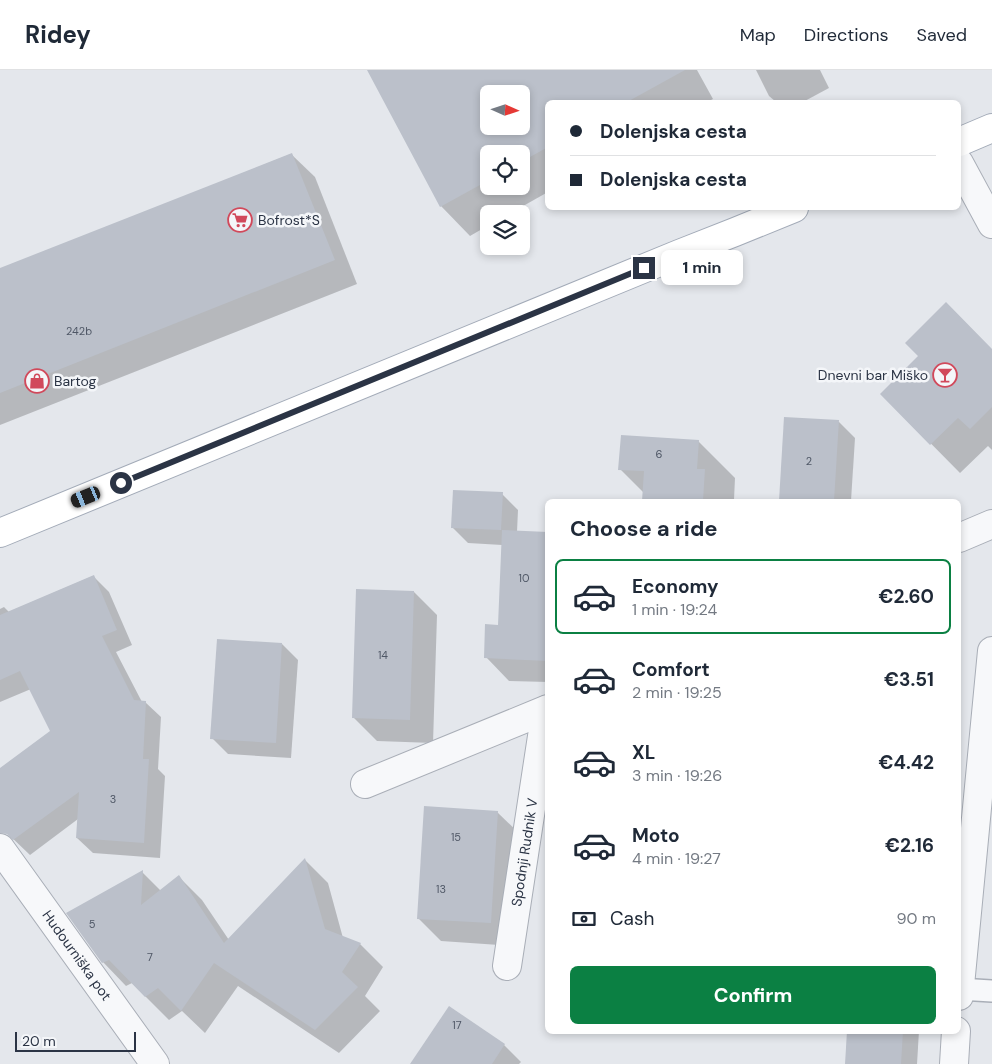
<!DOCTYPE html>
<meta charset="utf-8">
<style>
body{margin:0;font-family:"DM Sans",sans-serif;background:#f2f2f3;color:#1f2937;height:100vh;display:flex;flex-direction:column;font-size:19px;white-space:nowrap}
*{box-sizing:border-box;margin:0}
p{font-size:16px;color:#747a83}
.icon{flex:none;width:28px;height:28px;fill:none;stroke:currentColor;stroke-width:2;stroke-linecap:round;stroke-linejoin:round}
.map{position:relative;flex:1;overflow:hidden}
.sheet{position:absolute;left:545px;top:429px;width:416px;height:535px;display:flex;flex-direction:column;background:#fff;border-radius:8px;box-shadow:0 2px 8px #0003}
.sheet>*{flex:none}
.hud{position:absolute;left:545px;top:30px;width:416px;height:110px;border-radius:8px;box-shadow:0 2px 8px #0003;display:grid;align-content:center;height:110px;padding:0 25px;background:#fff}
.needle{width:32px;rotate:93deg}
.tools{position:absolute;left:480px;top:15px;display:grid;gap:10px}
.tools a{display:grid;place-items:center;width:50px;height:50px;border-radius:8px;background:#fff;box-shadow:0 2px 8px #0003;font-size:25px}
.scale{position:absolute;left:15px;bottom:12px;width:121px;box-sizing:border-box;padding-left:5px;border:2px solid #2b3445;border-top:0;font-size:14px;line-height:18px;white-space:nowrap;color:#2b3445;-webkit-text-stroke:4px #f4f6f9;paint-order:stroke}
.end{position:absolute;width:22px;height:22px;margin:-11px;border:6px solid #2b3445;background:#fff;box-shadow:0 0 0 2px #fff}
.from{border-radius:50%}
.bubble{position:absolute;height:35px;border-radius:8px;background:#fff;box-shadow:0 2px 8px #0003;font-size:16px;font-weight:700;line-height:35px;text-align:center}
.car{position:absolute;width:15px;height:30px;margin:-15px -8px;border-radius:6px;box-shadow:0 0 4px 1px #0007;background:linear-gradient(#222 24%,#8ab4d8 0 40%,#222 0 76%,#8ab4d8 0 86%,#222 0)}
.hud b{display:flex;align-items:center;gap:18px;height:48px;font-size:19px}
.hud b+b{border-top:1px solid #e0e1e3}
.hud i{width:12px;height:12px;background:#1f2937}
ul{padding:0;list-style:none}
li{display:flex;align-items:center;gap:15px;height:75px;margin:0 10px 8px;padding:0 15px;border:2px solid transparent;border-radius:8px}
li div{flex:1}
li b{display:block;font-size:19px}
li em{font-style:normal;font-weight:700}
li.current{border-color:#0b8043}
li>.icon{width:45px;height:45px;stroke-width:1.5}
h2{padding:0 25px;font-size:22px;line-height:60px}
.pay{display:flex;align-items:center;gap:12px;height:55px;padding:0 25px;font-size:19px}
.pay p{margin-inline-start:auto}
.cta{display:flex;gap:10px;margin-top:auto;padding:10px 25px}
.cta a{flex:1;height:58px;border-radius:8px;background:#0b8043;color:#fff;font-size:20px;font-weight:700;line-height:58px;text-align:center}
header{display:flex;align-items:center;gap:30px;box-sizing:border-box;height:70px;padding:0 25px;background:#fff;border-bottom:1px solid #e0e1e3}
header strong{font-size:24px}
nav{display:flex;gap:28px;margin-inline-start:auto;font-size:18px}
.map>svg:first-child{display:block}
.shadow{fill:#0003;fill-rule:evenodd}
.building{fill:#bbc0ca;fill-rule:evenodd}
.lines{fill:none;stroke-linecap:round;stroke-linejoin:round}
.service-casing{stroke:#a9aeb7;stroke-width:24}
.minor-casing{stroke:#a9aeb7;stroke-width:30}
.primary-casing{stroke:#a3abb8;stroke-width:30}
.service{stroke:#f7f8fa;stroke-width:21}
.minor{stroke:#f7f8fa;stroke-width:28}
.primary{stroke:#fff;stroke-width:28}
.route{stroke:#2b3445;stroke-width:6}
.labels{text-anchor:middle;stroke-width:5;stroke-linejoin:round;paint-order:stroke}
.number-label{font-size:11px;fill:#4f5766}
.poi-label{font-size:14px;fill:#2b3445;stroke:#f4f6f9;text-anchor:start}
.street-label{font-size:14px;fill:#2b3445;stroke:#f4f6f9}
</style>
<header>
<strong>Ridey</strong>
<nav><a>Map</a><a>Directions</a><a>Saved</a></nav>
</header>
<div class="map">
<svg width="992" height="994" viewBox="0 0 992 994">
<rect width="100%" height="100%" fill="#e4e7ec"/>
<!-- shadow -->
<g class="shadow">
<path d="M368 0H697L713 29 707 32H548V122L509 144H489V155L470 166 441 136ZM489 24H521V56H489ZM489 84H521V116H489Z"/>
<polygon points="756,0 820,0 829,18 803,32 776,32 769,26"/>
<polygon points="291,84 315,107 357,214 0,355 0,200"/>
<polygon points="992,280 992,380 988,376 960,403 882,324"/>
<polygon points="785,348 839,352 855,368 851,431 780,431"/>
<polygon points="698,371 735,408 734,430 736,431 643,431 644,423 620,399"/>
<polygon points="502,424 518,440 517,462 548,463 548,612 509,611 486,587 499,556 502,475 468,473 452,457"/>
<polygon points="93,506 109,522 132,575 116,582 142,632 145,632 161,647 158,699 165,706 160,788 93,783 77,768 78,749 30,785 7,763 0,753 0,700 52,661 31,619 0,632 0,539 4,537 9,542"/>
<polygon points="414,522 437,545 433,673 377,671 354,648"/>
<polygon points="282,574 298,590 291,688 228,684 212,668"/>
<polygon points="497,742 521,765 514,876 441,871 418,848"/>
<polygon points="305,790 328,813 343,868 360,874 383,897 365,926 380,941 339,983 238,916 205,963 182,941 169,950 132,913 126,916 103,892 142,802 161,821 179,807 202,830 229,870"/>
<polygon points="450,938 504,975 521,992 519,994 411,994"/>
<polygon points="849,961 919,961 917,994 846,994"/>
</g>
<!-- building -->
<g class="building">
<path d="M367 0H685L627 32H548V77L521 92V84H489V110L440 137ZM489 24H521V56H489Z"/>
<polygon points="292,83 335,190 0,323 0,198"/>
<polygon points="946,232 992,279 992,337 970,359 958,348 930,375 880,324 918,286 905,273"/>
<polygon points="784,347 839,350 834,431 779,431"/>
<polygon points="621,365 699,370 697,399 705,399 703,431 642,431 644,401 618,400"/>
<polygon points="453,420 503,422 501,460 451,458"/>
<polygon points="502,460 548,462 548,591 484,588 485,554 498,555"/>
<polygon points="94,505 117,560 102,566 134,630 146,631 143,689 149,689 144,773 76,768 79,722 13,770 7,764 0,763 0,698 50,661 20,601 0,610 0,545"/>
<polygon points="356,519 414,521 410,650 352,648"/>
<polygon points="217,569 282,573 276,673 210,669"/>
<polygon points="424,736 498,741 491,853 417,849"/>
<polygon points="305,788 325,859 361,873 342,902 358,917 315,960 214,893 181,941 158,918 145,927 109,890 102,893 66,843 143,800 141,835 179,805 224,873"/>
<polygon points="449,936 505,974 492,994 410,994"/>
<polygon points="847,961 903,961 901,994 845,994"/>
</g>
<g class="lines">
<!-- service casing -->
<g class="service-casing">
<polyline id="service" points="959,919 992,921"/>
</g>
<!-- minor casing -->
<g class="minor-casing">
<g id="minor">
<polyline points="959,93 992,154"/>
<polyline points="959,468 992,454"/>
<polyline points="365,714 548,639"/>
<path id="s1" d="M0 778 155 994"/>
<path id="s2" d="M507 896 546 640"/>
<polyline points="959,926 992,581"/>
<polyline points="954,994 956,961"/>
</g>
</g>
<!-- primary casing -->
<g class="primary-casing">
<g id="primary">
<polyline points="959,72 992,58"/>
<polyline points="0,463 679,184 735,162 794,138"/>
</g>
</g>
<!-- service -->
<use href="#service" class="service"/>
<!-- minor -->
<use href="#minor" class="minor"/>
<!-- primary -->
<use href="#primary" class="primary"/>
</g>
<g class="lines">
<!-- route -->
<polyline class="route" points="121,413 644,198"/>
</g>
<!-- icons -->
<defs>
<g id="supermarket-ring" transform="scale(1.25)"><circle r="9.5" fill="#f4f6f9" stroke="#d1495b" stroke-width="1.5"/><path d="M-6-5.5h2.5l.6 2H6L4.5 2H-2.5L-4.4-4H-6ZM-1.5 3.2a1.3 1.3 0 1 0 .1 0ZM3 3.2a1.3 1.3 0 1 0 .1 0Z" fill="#d1495b"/></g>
<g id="bar-ring" transform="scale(1.25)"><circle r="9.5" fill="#f4f6f9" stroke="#d1495b" stroke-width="1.5"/><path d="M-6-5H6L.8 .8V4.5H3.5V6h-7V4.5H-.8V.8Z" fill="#d1495b"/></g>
<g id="shop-ring" transform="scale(1.25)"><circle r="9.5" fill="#f4f6f9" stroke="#d1495b" stroke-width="1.5"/><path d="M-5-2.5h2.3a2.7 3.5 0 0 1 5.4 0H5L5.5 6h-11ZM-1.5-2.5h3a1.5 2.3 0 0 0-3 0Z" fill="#d1495b"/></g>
</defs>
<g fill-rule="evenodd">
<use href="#supermarket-ring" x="240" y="150"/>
<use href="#bar-ring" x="945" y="305"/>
<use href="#shop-ring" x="37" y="311"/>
</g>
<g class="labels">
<!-- number labels -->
<g class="number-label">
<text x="79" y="265">242b</text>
<text x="659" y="388">6</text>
<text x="809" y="395">2</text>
<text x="524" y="512">10</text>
<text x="383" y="589">14</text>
<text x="113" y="733">3</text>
<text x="456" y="771">15</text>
<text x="441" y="823">13</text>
<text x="92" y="858">5</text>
<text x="150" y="891">7</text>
<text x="457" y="959">17</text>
</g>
<!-- poi labels -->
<g class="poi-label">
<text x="258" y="155">Bofrost*S</text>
<text x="928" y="310" text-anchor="end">Dnevni bar Miško</text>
<text x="54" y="316">Bartog</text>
</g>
<!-- street labels -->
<g class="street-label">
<text dy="5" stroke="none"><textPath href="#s2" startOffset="115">Spodnji Rudnik V</textPath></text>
<text dy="5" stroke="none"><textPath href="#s1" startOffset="132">Hudourniška pot</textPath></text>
</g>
</g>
</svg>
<div class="tools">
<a><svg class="needle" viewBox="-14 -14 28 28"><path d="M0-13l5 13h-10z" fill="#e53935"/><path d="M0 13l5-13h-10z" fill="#747a83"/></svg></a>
<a><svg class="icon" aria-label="locate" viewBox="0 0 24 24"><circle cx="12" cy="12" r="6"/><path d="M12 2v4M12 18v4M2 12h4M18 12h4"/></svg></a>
<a><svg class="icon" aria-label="layers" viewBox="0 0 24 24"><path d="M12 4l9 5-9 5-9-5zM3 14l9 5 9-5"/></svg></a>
</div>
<div class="scale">20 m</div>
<i class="end from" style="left:121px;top:413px"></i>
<i class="end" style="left:644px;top:198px"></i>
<div class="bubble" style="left:661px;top:180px;width:82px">1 min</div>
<i class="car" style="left:86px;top:427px;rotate:248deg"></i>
<div class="hud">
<b><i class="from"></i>Dolenjska cesta</b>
<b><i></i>Dolenjska cesta</b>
</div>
<section class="sheet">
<h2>Choose a ride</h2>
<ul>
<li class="current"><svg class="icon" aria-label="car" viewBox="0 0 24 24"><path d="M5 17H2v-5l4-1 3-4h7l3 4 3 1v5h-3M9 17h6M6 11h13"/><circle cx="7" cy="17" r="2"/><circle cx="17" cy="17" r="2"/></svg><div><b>Economy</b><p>1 min · 19:24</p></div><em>€2.60</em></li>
<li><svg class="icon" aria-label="car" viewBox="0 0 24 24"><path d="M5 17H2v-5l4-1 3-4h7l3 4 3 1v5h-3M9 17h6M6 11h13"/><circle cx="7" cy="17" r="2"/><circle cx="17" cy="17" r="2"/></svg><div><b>Comfort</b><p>2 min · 19:25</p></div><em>€3.51</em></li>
<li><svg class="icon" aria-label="car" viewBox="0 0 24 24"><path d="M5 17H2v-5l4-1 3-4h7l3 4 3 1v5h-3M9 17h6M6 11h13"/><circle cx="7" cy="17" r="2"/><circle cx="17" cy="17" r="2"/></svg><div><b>XL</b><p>3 min · 19:26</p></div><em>€4.42</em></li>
<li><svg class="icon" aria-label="car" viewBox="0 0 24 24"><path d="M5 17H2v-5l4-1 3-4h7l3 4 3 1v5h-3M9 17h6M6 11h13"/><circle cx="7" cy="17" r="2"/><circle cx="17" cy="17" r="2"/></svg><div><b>Moto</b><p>4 min · 19:27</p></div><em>€2.16</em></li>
</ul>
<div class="pay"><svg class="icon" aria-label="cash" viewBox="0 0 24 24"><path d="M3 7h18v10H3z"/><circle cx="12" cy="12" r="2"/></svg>Cash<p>90 m</p></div>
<div class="cta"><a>Confirm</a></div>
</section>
</div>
